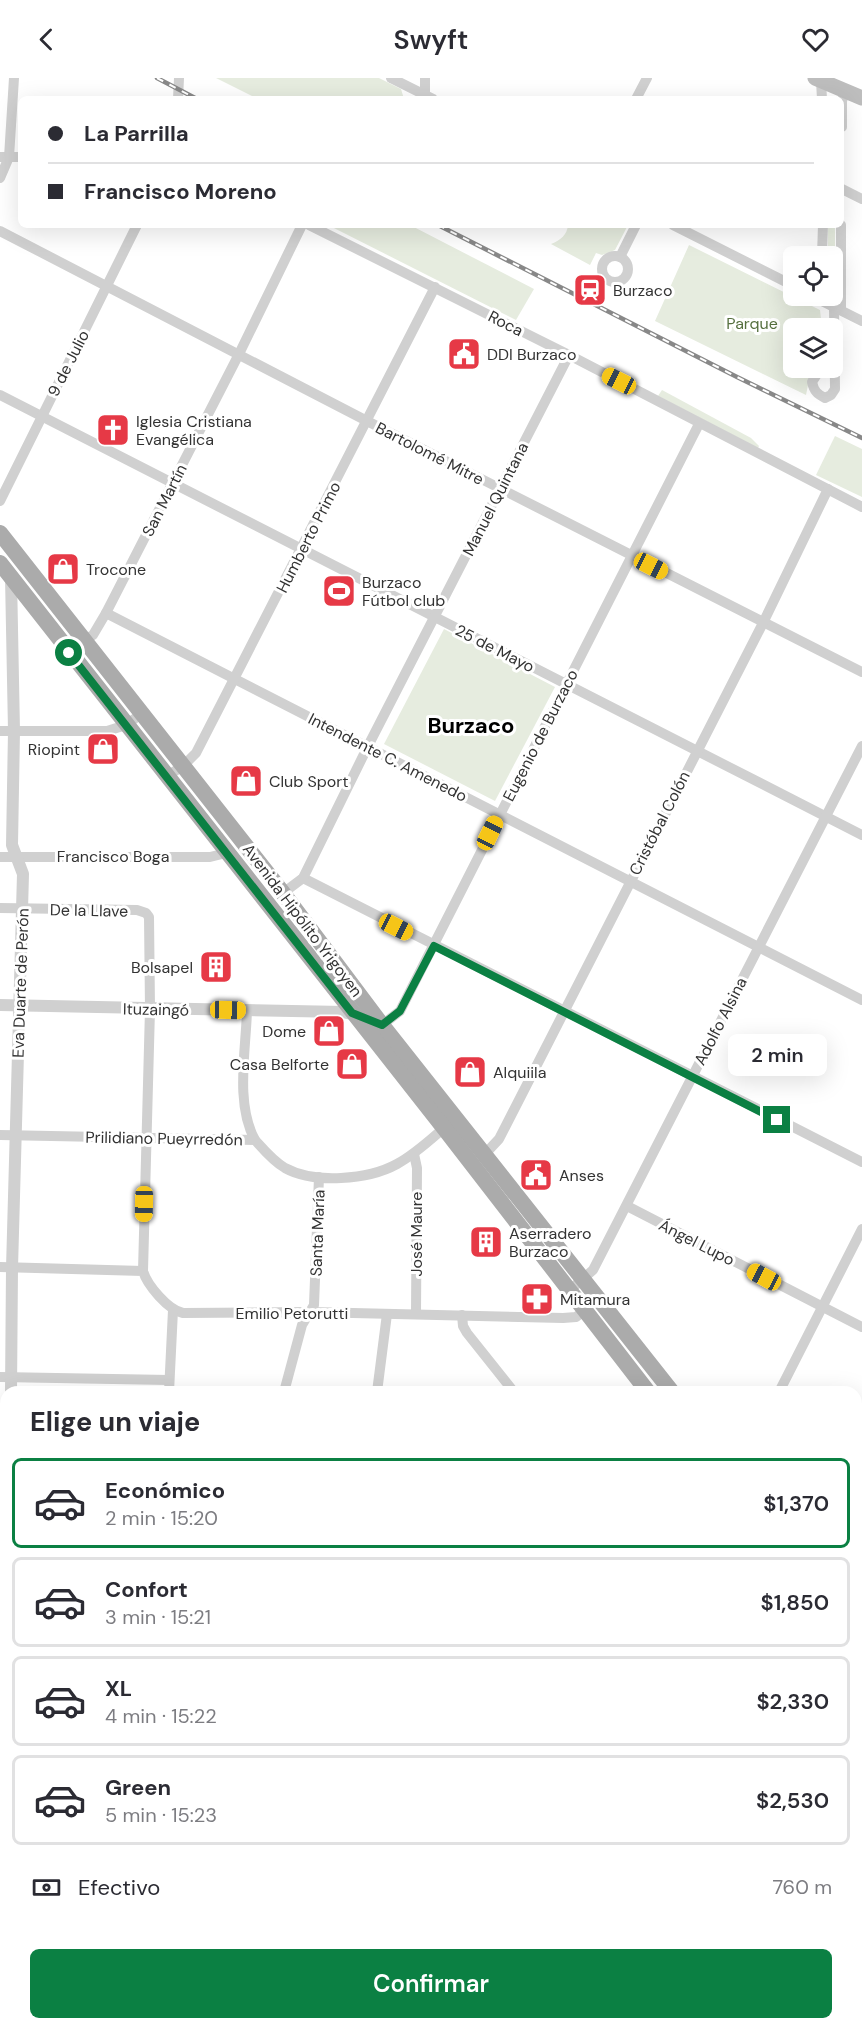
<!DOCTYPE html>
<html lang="es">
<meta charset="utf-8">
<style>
body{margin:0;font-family:"DM Sans",sans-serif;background:#f2f2f3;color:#2b2b33;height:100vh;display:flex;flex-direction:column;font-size:22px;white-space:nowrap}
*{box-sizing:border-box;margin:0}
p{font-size:20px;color:#7c7c81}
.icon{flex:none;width:33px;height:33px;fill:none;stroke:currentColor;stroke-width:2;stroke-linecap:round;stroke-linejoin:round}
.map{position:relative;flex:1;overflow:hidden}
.sheet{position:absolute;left:0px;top:1308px;width:862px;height:644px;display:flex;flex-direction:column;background:#fff;border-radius:18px 18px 0 0;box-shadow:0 6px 24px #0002}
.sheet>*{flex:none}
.top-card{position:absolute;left:18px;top:18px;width:826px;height:132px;border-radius:9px;box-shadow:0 6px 24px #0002;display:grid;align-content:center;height:132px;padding:0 30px;background:#fff}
.tools{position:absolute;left:783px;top:168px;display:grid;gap:12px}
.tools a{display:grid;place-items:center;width:60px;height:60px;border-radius:9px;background:#fff;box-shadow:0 6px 24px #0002;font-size:30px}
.end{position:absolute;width:27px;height:27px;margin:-14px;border:8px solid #0b8043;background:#fff;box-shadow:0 0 0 3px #fff}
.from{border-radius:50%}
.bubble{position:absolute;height:42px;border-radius:9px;background:#fff;box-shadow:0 6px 24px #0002;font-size:20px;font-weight:600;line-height:42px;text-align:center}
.car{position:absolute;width:18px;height:36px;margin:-18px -9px;border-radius:8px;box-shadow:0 0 4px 2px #0007;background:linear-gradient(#f5c518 24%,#345 0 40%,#f5c518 0 76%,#345 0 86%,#f5c518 0)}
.top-card b{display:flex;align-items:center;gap:21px;height:57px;font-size:22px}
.top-card b+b{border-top:2px solid #e1e1e2}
.top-card i{width:15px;height:15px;background:#2b2b33}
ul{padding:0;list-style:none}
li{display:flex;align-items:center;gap:18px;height:90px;margin:0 12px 9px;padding:0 18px;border:3px solid #e1e1e2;border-radius:9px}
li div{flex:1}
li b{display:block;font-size:22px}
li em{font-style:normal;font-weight:600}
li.current{border-color:#0b8043}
li>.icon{width:54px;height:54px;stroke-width:1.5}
h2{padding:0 30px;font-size:27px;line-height:72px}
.pay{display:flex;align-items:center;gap:15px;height:66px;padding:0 30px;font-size:22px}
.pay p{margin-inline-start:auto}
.action{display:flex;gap:12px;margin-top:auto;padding:12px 30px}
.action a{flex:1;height:69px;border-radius:9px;background:#0b8043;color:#fff;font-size:24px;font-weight:600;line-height:69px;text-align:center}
header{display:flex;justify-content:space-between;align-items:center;height:78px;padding:0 30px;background:#fff;font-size:27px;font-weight:600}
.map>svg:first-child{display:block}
.green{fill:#e6ecdf}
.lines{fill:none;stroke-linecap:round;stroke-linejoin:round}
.minor{stroke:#d0d0d0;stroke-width:10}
.tertiary{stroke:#d0d0d0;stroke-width:12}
.secondary{stroke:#bdbdbd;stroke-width:15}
.primary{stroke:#ababab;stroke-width:16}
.rail-casing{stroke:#888;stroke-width:4.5}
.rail{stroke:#fff;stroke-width:2;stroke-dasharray:7;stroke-linecap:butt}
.route{stroke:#0b8043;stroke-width:8}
.labels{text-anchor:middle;stroke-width:6;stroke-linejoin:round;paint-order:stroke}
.poi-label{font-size:16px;fill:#333;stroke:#fff;text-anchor:start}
.street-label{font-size:16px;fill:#333;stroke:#fff}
.park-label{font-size:16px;fill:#56703f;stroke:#fff}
.district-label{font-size:22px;font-weight:bold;fill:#000;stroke:#fff}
</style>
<header><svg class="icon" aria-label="back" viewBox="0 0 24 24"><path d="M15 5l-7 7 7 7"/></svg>Swyft<svg class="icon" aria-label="heart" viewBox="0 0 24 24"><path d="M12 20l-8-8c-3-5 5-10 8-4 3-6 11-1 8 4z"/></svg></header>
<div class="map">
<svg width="862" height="1951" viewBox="0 0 862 1951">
<rect width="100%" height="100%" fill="#fff"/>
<!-- green -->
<g class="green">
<polygon points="216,0 379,0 401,11 404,21 258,21"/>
<polygon points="328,147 410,147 534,211 516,242"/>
<path d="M568 147H628L615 172 602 177 596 175 590 187 551 166C561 162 567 157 568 147Z"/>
<polygon points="828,147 835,147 835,206 833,209 832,178 828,178"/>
<polygon points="689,167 820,232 822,250 794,250 794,290 817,290 808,307 806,317 655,243"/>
<polygon points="662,312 751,360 759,368 758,370 658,318"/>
<polygon points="835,358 862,371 862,419 816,397"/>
<polygon points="444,551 555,609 495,723 384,666"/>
</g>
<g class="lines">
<!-- minor -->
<g class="minor">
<polyline points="391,0 433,21"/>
<polyline points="425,0 425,17"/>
<polyline points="821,3 822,21"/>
<polyline points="178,21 179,0"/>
<polyline points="636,21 647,0"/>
<polyline points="842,49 842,23 845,13"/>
<polyline points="0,79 21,79"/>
<polyline points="0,100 9,79 14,0"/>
<polyline points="842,111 862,121"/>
<polyline points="309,147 569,277 862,429"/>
<polyline points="673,147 794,208"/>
<polyline points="0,153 367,343 862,594"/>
<polyline points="822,178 823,147"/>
<circle cx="615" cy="191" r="13"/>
<polyline points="620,179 636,147"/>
<polyline points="812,218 862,243"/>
<polyline points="841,232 841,147"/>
<path d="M821 290 812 304C814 313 817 316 825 320L831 317 835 311 834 229"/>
<polyline points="0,317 862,757"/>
<polyline points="0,423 137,147"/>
<polyline points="106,535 862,922"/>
<polyline points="83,563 93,557 106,535 239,276 302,147"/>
<polyline points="0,653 107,653 126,647 141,636"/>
<polyline points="167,698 183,688 196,675 435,209"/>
<polyline points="0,779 210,779 226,775"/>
<polyline points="303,800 862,1084"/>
<polyline points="283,815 303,800 368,668 569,277"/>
<polyline points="0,830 137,832 146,835 149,839 150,931 143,1193"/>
<path d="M247 932C246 972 235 1026 255 1062"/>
<polyline points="380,952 382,947 400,933 699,346"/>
<path d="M0 1057 255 1062C264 1072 273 1083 285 1090 314 1106 368 1102 397 1086 414 1077 429 1063 444 1050"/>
<polyline points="414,1076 417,1090 416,1236"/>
<polyline points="485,1076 499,1061 763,545 828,411"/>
<polyline points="627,1128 862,1249"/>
<path d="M0 1189 143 1193C147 1207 168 1232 183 1235L311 1234 563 1240 576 1239 588 1230"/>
<polyline points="570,1212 593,1192 862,668"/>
<polyline points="462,1237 463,1248 467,1255 514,1314"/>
<polyline points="0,1299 169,1302"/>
<polyline points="169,1314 173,1232"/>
<polyline points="284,1314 302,1247 314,1227 319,1099"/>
<polyline points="377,1314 387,1236"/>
<polyline points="779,1314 862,1151"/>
<polyline points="856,1442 862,1437"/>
<polyline points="0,1568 6,1568"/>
<polyline points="856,1652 862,1652"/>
<polyline points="0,1666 6,1666"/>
<polyline points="0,1772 6,1772"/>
<polyline points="0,1871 6,1872"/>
<polyline points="159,1951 159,1946"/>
<polyline points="360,1951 360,1946"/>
<polyline points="558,1951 558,1946"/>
<polyline points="656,1951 656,1946"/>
<polyline points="758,1951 758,1946"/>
<polyline points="858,1951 860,1784"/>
</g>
<!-- tertiary -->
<g class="tertiary">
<polyline points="11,499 14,653 12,767 23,796 12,1190 11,1314"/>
<polyline points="0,927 343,934 358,937"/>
<polyline points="0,1370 6,1368"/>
</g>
<!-- secondary -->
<polyline class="secondary" points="815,0 862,20"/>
<!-- primary -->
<g class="primary">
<polyline points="0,455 283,815 382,947 672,1314"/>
<polyline points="0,485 444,1050 648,1314"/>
<polyline points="856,1531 862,1537"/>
<polyline points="856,1560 862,1566"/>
</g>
<!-- rail casing -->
<g class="rail-casing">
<g id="rail">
<polyline points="157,0 197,21"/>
<polyline points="438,147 737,299 862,360"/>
</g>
</g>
<!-- rail -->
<use href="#rail" class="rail"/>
</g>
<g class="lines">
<!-- route -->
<polyline class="route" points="69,575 352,935 382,947 400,933 434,868 777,1042"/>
</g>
<!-- icons -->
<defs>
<g id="station-square" transform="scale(1.725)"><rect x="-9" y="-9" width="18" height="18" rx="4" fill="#e63946" stroke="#fff"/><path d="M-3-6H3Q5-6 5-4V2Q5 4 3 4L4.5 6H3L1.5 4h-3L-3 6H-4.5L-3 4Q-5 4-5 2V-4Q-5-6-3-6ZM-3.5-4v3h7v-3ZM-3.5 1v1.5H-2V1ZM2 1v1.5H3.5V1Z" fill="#fff"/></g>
<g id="civic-square" transform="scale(1.725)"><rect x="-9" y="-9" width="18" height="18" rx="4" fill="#e63946" stroke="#fff"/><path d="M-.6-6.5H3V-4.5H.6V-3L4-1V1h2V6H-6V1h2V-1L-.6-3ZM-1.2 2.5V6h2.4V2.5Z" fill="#fff"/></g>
<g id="church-square" transform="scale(1.725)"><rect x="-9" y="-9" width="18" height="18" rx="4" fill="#e63946" stroke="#fff"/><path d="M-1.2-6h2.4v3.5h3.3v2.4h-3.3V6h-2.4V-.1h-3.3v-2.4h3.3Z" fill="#fff"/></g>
<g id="shop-square" transform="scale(1.725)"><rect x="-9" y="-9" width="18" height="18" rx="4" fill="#e63946" stroke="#fff"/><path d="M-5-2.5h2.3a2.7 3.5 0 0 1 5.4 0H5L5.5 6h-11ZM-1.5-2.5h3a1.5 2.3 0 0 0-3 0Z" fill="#fff"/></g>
<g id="stadium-square" transform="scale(1.725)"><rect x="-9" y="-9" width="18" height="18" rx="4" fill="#e63946" stroke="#fff"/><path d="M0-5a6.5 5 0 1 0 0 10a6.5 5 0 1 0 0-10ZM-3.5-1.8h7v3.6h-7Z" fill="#fff"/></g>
<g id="building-square" transform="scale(1.725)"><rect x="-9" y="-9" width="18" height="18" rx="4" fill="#e63946" stroke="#fff"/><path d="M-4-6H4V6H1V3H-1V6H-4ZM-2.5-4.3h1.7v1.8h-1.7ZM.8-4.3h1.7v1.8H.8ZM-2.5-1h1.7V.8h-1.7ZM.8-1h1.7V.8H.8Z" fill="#fff"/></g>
<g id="pharmacy-square" transform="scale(1.725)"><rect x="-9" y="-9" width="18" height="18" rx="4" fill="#e63946" stroke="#fff"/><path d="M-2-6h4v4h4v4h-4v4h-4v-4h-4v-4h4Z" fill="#fff"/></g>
</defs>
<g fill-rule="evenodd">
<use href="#station-square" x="590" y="212"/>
<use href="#civic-square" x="464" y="276"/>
<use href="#church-square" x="113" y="352"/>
<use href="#shop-square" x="63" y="491"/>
<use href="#stadium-square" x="339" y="513"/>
<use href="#shop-square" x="103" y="671"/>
<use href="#shop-square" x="246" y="703"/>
<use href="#building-square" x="216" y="889"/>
<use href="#shop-square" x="329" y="953"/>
<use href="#shop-square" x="352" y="986"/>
<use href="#shop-square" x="470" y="994"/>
<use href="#civic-square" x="536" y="1097"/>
<use href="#building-square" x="486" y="1164"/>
<use href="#pharmacy-square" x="537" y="1221"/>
</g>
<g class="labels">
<!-- poi labels -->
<g class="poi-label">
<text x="613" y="218">Burzaco</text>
<text x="487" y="282">DDI Burzaco</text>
<text x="136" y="349">Iglesia Cristiana<tspan x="136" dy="18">Evangélica</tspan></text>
<text x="86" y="497">Trocone</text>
<text x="362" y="510">Burzaco<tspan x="362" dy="18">Fútbol club</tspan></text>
<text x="80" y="677" text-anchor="end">Riopint</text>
<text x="269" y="709">Club Sport</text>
<text x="193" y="895" text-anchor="end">Bolsapel</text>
<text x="306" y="959" text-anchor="end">Dome</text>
<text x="329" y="992" text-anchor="end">Casa Belforte</text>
<text x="493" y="1000">Alquiila</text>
<text x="559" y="1103">Anses</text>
<text x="509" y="1161">Aserradero<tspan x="509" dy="18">Burzaco</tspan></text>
<text x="560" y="1227">Mitamura</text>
</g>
<!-- street labels -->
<g class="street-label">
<text transform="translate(506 245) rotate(27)" y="6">Roca</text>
<text transform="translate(68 285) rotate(-63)" y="6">9 de Julio</text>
<text transform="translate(430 375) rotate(27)" y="6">Bartolomé Mitre</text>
<text transform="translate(495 421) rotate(-63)" y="6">Manuel Quintana</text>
<text transform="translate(164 422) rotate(-63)" y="6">San Martín</text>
<text transform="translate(308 459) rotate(-63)" y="6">Humberto Primo</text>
<text transform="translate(495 570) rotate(27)" y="6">25 de Mayo</text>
<text transform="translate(540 657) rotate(-63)" y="6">Eugenio de Burzaco</text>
<text transform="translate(388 679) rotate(27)" y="6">Intendente C. Amenedo</text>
<text transform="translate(659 745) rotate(-63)" y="6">Cristóbal Colón</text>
<text x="113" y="784">Francisco Boga</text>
<text transform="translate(89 832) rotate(1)" y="6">De la Llave</text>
<text transform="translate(303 842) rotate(53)" y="6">Avenida Hipólito Yrigoyen</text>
<text transform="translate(20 905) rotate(-88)" y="6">Eva Duarte de Perón</text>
<text transform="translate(156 931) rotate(1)" y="6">Ituzaingó</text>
<text transform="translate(720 943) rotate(-63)" y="6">Adolfo Alsina</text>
<text transform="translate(164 1060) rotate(1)" y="6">Prilidiano Pueyrredón</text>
<text transform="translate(317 1155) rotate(-88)" y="6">Santa María</text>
<text transform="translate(416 1156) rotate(-90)" y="6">José Maure</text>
<text transform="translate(697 1164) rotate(27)" y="6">Ángel Lupo</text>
<text x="292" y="1241">Emilio Petorutti</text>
</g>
<!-- park labels -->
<g class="park-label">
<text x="752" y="251">Parque</text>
</g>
<!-- district labels -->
<g class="district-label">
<text x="471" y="655">Burzaco</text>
</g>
</g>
</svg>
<div class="tools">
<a><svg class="icon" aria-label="locate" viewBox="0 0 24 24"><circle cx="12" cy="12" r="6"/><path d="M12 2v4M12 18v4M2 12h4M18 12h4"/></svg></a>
<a><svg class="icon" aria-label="layers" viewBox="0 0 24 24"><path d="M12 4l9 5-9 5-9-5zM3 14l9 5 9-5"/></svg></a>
</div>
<i class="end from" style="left:69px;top:575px"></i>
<i class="end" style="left:777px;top:1042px"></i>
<div class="bubble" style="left:728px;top:956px;width:99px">2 min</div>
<i class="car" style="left:619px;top:303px;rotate:297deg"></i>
<i class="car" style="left:651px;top:488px;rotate:117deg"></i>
<i class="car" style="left:490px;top:755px;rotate:26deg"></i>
<i class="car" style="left:396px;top:849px;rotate:117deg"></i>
<i class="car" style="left:228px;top:932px;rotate:91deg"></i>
<i class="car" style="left:144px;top:1126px;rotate:181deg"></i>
<i class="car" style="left:764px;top:1199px;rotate:298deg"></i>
<div class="top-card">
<b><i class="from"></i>La Parrilla</b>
<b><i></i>Francisco Moreno</b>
</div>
<section class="sheet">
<h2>Elige un viaje</h2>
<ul>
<li class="current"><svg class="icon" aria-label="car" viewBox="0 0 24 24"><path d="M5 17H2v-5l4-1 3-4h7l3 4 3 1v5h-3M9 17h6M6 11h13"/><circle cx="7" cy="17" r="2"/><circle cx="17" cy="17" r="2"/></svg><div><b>Económico</b><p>2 min · 15:20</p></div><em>$1,370</em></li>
<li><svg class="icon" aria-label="car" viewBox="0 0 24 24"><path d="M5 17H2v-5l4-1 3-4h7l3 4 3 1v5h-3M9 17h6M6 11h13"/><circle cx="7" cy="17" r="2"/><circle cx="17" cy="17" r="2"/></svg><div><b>Confort</b><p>3 min · 15:21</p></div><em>$1,850</em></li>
<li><svg class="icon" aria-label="car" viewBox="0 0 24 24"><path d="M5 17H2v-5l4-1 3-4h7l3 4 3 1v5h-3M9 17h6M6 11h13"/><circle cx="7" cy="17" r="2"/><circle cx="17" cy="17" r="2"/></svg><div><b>XL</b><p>4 min · 15:22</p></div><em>$2,330</em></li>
<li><svg class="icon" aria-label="car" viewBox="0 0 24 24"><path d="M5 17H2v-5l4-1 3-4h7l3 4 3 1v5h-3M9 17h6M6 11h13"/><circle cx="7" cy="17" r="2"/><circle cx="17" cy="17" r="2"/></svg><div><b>Green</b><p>5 min · 15:23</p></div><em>$2,530</em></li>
</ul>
<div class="pay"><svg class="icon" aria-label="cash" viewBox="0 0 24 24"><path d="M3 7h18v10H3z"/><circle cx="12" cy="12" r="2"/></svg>Efectivo<p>760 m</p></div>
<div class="action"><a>Confirmar</a></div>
</section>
</div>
